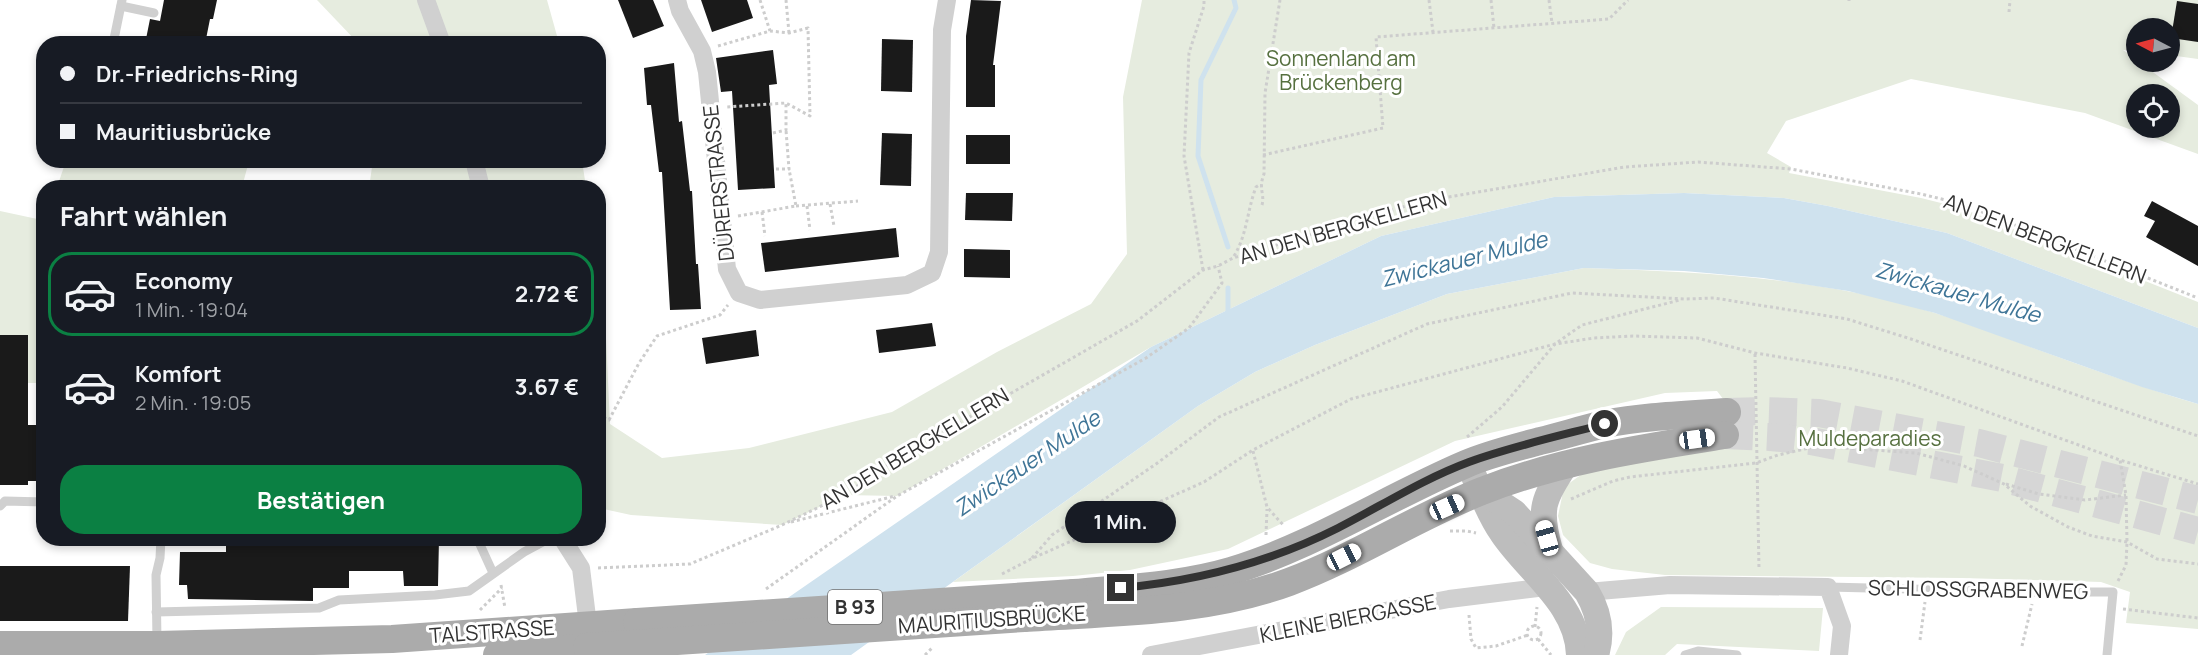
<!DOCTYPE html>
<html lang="de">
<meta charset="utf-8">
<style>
body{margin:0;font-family:Manrope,sans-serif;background:#20242c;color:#f1f3f6;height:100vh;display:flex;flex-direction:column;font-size:22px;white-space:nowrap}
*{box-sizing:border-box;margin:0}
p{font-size:20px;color:#9ea1a6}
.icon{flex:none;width:33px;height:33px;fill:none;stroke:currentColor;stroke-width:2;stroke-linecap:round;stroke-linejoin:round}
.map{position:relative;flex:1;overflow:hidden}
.drawer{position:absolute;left:36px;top:180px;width:570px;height:366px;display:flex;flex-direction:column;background:#171b24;border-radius:24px;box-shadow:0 3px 9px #0003}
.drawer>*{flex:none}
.guide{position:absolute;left:36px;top:36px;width:570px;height:132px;border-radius:24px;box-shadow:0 3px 9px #0003;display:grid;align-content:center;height:132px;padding:0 24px;background:#171b24}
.needle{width:39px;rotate:276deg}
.fabs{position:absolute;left:2126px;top:18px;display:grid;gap:12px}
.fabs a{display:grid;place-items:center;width:54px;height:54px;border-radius:50%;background:#171b24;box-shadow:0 3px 9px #0003;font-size:30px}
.end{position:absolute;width:27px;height:27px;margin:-14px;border:8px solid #333;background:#fff;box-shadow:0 0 0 3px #fff}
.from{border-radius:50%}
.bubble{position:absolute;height:42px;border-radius:21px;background:#171b24;box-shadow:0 3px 9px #0003;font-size:20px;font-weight:700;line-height:42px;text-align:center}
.car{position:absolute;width:18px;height:36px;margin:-18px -9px;border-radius:8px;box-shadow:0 0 4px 2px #0007;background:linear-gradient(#fff 24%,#345 0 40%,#fff 0 76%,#345 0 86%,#fff 0)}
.guide b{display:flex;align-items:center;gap:21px;height:57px;font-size:22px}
.guide b+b{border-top:2px solid #363941}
.guide i{width:15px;height:15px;background:#f1f3f6}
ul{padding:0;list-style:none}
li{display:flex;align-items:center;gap:18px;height:84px;margin:0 12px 9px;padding:0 12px;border:3px solid transparent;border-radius:24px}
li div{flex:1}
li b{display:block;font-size:22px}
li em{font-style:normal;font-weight:700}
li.active{border-color:#0b8043}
li>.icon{width:54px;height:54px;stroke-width:1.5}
h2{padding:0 24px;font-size:27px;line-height:72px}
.cta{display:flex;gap:12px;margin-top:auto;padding:12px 24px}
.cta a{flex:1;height:69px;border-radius:24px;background:#0b8043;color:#fff;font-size:24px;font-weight:700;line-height:69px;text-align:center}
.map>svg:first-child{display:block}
.green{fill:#e6ecdf;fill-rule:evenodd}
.water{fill:#cfe2ee}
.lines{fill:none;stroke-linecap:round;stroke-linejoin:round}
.stream{stroke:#cfe2ee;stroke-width:5}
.building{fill:#1a1a1a}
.primary-tunnel{stroke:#d6d6d6;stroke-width:28;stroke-dasharray:28 14;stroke-linecap:butt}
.path{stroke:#cdcdcd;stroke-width:3;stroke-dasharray:3 3;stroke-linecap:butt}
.service{stroke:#d0d0d0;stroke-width:9}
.minor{stroke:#d0d0d0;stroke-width:18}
.secondary{stroke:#bdbdbd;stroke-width:26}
.primary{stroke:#ababab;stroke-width:28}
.primary-bridge{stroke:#ababab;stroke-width:28}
.route{stroke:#333;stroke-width:8}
.labels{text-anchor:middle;stroke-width:6;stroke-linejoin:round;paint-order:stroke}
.shield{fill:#fff;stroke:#707070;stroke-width:1.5}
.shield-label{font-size:20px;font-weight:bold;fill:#333}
.park-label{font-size:21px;fill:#56703f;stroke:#fff}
.street-label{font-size:21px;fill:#333;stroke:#fff}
.water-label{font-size:22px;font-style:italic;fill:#3f7597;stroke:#fff}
</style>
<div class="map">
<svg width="2198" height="655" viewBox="0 0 2198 655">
<rect width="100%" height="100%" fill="#fff"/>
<!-- green -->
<g class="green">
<polygon points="317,0 547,0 559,43 358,43"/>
<path d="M1142 0H2198V59L2169 55V28H2136V51L2123 50 2136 59V62H2139L2198 105V154L2085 113 1911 79 1786 121 1767 153 1791 167 1789 173 1921 198 1961 208 2198 302V328L1947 233 1828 206 1784 198 1684 193 1554 197 1381 236 1151 347 897 496 844 495 782 525 631 515 599 508 598 281 606 338 610 424 662 458 749 448 892 412 997 352 1091 304 1127 254 1123 97ZM2136 94H2169V128H2136Z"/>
<polygon points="373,160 582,161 586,187 369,188"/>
<polygon points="66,161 66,160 249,161 242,187 57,187"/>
<polygon points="0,211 42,220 43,217 43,383 28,383 28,335 0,335"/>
<path d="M1584 268C1702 272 1821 277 1935 313 1961 321 1987 331 2012 340 2074 363 2135 385 2198 404V629L2126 623 2130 592 2101 582 1962 578 1665 575 1612 569 1590 563 1563 535 1558 516 1564 487 1582 474 1727 404 1717 391 1665 393 1455 441 1228 549 1130 570 1073 576 953 582 1198 406 1255 372 1315 345 1447 294Z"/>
<polygon points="1661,607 1823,608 1819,651 1677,644 1665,655 1615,655 1626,632"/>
</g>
<!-- water -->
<polygon class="water" points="1684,193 1784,198 1828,206 1947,233 2198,328 2198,404 2142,387 1935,313 1848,291 1763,278 1684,271 1584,268 1447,294 1315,345 1255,372 1198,406 851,655 705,655 1151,347 1381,236 1554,197"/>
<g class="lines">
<!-- stream -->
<g class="stream">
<polyline points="1228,247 1198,156 1201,80 1236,8 1234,0"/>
<polyline points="1228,288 1228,317"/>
</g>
</g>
<!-- building -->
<g class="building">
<polygon points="164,0 217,0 213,19 210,19 205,44 145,44 150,19 160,21"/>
<polygon points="618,0 653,0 664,26 633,38"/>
<polygon points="701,0 747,0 753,18 712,32"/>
<polygon points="971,0 1001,1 993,65 995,65 995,107 966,107 966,36"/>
<polygon points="2177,1 2198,4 2198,42 2171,38"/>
<polygon points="882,39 913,40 912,92 881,91"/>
<polygon points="773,50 777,84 769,85 775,188 738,190 732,91 721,92 716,58"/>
<polygon points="674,63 679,122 682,121 690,191 692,191 696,264 698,264 701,309 670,310 662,172 659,172 651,105 647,105 644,68"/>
<polygon points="882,133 912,134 911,186 880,185"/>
<rect x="966" y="135" width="44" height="29"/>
<polygon points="966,193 1013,193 1012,221 965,220"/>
<polygon points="2152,201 2198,226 2198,266 2146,237 2155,221 2144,216"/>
<polygon points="896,228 899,257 765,272 761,243"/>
<polygon points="964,249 1010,250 1010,278 964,277"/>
<polygon points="932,323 936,346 879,353 876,330"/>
<polygon points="756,330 759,356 706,364 702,338"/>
<polygon points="0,335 28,335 28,425 44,425 44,481 28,481 28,485 0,485"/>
<polygon points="226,538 439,538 438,586 404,586 403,571 349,571 349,588 313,588 313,601 188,599 187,585 179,585 180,552 226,552"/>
<polygon points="0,566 130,566 128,621 0,621"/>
</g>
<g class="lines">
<!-- primary-tunnel -->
<g class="primary-tunnel">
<polyline points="1727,412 1763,411 1819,413 1979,443 2198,500"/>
<polyline points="1725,435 1770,437 1811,441 2002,478 2198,531"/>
</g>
<!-- path -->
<g class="path">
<polyline points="760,0 770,31"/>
<polyline points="786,0 789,33"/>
<polyline points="1429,0 1433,32"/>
<polyline points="1491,0 1494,28"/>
<polyline points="1549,0 1552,23"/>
<polyline points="1849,1 1849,0"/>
<polyline points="2009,12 2010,0"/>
<polyline points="718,46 770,31 789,33 808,28 810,116 786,103 727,107"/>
<polyline points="773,133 786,130 786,103"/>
<polyline points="1263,155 1383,128 1376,37 1609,19 1628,0"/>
<polyline points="776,169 789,169 786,130"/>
<polyline points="830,204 834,226"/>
<path d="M1262 205C1265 194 1258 189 1264 174L1265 93 1280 0"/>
<polyline points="796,206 858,201"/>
<polyline points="807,206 810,230"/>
<polyline points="762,212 765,236"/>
<polyline points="738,216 796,206 789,169"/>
<path d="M1234 256C1247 235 1247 211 1256 187L1259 185"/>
<polyline points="1203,270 1184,156 1189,53 1204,6 1204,0"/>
<polyline points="1755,354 1759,569"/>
<polyline points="598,415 609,420 639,363 657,336 720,315 728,305"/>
<polyline points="1467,437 1502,407 1555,344 1582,325 1680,300"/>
<polyline points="1253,451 1267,507 1284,526"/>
<polyline points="2006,484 2039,494 2085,500 2126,495"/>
<polyline points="1571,499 1613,481 1630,477 1756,463 1778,455 1818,446 1916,453 1964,466 2004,484 2030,506 2068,527 2092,536 2127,542 2157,559 2198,564"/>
<polyline points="791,522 895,496"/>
<polyline points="1450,531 1467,531 1476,533"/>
<polyline points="1266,535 1267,509"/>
<polyline points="1032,558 1052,535 1156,464 1219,417 1427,324 1572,293 1685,299 1714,298 1847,319 1911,339 2198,436"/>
<polyline points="598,568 690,564 782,525 844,495 898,458 1137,321 1203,270 1218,266 1233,258 1419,202 1625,167 1698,162 1791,169 1921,194 1962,204 2198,298"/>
<polyline points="1002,574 1031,559 1204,482 1253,450 1351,399 1555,344 1594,338 1633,336 1697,338 1755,353 1847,368 1902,381 2120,460 2198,484"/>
<polyline points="2118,581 2126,565 2127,542 2126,495 2120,460"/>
<polyline points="501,585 505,608"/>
<polyline points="766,589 897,496 1146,358 1189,328 1222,283 1218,266"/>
<polyline points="2123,609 2198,618"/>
<polyline points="480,610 502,588"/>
<polyline points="1469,615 1471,639 1476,648 1496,646 1528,635"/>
<circle cx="1534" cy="633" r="7"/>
<polyline points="1535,627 1537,607"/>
<polyline points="1538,639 1551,655"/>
<polyline points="1920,640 1925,602"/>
<polyline points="2022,646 2032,604"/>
<polyline points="925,655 932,648"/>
</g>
<!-- service -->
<g class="service">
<polyline points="121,6 154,13"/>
<polyline points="113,44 122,0"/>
<polyline points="0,506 5,501 44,502"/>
<polyline points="477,538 493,573"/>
<polyline points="1828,587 2036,592 2113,592 2107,655"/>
<polyline points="156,612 319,608 339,600 435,595 469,591 524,552 550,538"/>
<polyline points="157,641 156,575 160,558 161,538"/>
<polyline points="1685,655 1698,651 1737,655"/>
</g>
<!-- minor -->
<g class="minor">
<polyline points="426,0 442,44"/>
<polyline points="677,0 680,11 702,51 707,72 727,269 739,293 760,300 907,285 932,273 939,252 942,30 947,0"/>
<polyline points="474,160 481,188"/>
<polyline points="562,538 581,568 588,625"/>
<polyline points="1587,592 1670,585 1828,587 1842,626 1839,655"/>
<polyline points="1151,655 1449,599 1546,587"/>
</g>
<!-- secondary -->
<g class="secondary">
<path d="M1468 463C1479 486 1487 512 1502 533 1528 572 1578 604 1579 655"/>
<path d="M1482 491 1514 512 1587 592C1599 612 1603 632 1596 655"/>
<path d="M1550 550C1538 508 1543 500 1566 464"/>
</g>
<!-- primary -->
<g class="primary">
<path d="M1074 593C1126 588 1180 586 1231 571 1314 546 1386 498 1466 464 1489 454 1515 448 1540 441 1561 436 1583 429 1605 424 1646 416 1686 415 1727 412"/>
<path d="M1024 618C1112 612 1205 613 1289 582 1356 557 1416 517 1482 491 1561 460 1643 448 1725 435"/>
<polyline points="0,645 157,645 392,639 637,622"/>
<polyline points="497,655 587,647"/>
</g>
<!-- primary-bridge -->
<g class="primary-bridge">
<polyline points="637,622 1074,593"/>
<polyline points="587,647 1024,618"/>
</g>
</g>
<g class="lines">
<!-- route -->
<path class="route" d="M1121 588C1198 581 1269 563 1338 528 1381 506 1423 479 1469 462 1513 446 1559 436 1605 424"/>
</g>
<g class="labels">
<!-- shield labels -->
<rect class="shield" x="828" y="590" width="54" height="34" rx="4.5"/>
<g class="shield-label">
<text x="855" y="614">B 93</text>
</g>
<!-- park labels -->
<g class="park-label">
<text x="1341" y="66">Sonnenland am<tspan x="1341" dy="24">Brückenberg</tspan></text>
<text x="1870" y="446">Muldeparadies</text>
</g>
<!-- street labels -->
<g class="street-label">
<text transform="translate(719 183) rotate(-96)" y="7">DÜRERSTRASSE</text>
<text transform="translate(1343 228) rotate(-16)" y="7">AN DEN BERGKELLERN</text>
<text transform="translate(2045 239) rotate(21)" y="7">AN DEN BERGKELLERN</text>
<text transform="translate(915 449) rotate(-31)" y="7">AN DEN BERGKELLERN</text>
<text transform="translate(1978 590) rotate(1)" y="7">SCHLOSSGRABENWEG</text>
<text transform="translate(1348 619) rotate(-11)" y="7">KLEINE BIERGASSE</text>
<text transform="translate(992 620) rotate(-4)" y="7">MAURITIUSBRÜCKE</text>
<text transform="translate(492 632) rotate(-4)" y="7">TALSTRASSE</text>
</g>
<!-- water labels -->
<g class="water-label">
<text transform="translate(1464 259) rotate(-14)" y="8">Zwickauer Mulde</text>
<text transform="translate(1958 292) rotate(16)" y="8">Zwickauer Mulde</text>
<text transform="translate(1027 463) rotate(-34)" y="8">Zwickauer Mulde</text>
</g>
</g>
</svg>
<div class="fabs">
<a><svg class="needle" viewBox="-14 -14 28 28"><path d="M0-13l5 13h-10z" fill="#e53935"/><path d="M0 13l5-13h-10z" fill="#9ea1a6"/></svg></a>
<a><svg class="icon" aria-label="locate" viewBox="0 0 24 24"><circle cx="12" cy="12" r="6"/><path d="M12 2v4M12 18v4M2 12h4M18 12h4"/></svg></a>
</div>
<i class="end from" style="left:1605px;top:424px"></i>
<i class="end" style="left:1121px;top:588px"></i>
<div class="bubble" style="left:1065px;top:501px;width:111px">1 Min.</div>
<i class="car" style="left:1697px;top:439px;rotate:82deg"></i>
<i class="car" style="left:1447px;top:507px;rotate:66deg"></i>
<i class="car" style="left:1547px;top:538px;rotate:344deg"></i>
<i class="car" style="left:1344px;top:557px;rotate:63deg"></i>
<div class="guide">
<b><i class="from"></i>Dr.-Friedrichs-Ring</b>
<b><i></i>Mauritiusbrücke</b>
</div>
<section class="drawer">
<h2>Fahrt wählen</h2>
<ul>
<li class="active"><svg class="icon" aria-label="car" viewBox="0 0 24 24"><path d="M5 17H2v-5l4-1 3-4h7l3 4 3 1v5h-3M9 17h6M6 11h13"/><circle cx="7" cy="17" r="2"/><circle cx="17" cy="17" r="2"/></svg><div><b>Economy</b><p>1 Min. · 19:04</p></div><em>2.72 €</em></li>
<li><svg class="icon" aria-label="car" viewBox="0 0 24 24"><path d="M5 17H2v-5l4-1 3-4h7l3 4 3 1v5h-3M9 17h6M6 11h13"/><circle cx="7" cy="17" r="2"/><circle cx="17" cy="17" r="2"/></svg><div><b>Komfort</b><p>2 Min. · 19:05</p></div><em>3.67 €</em></li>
</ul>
<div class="cta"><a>Bestätigen</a></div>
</section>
</div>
